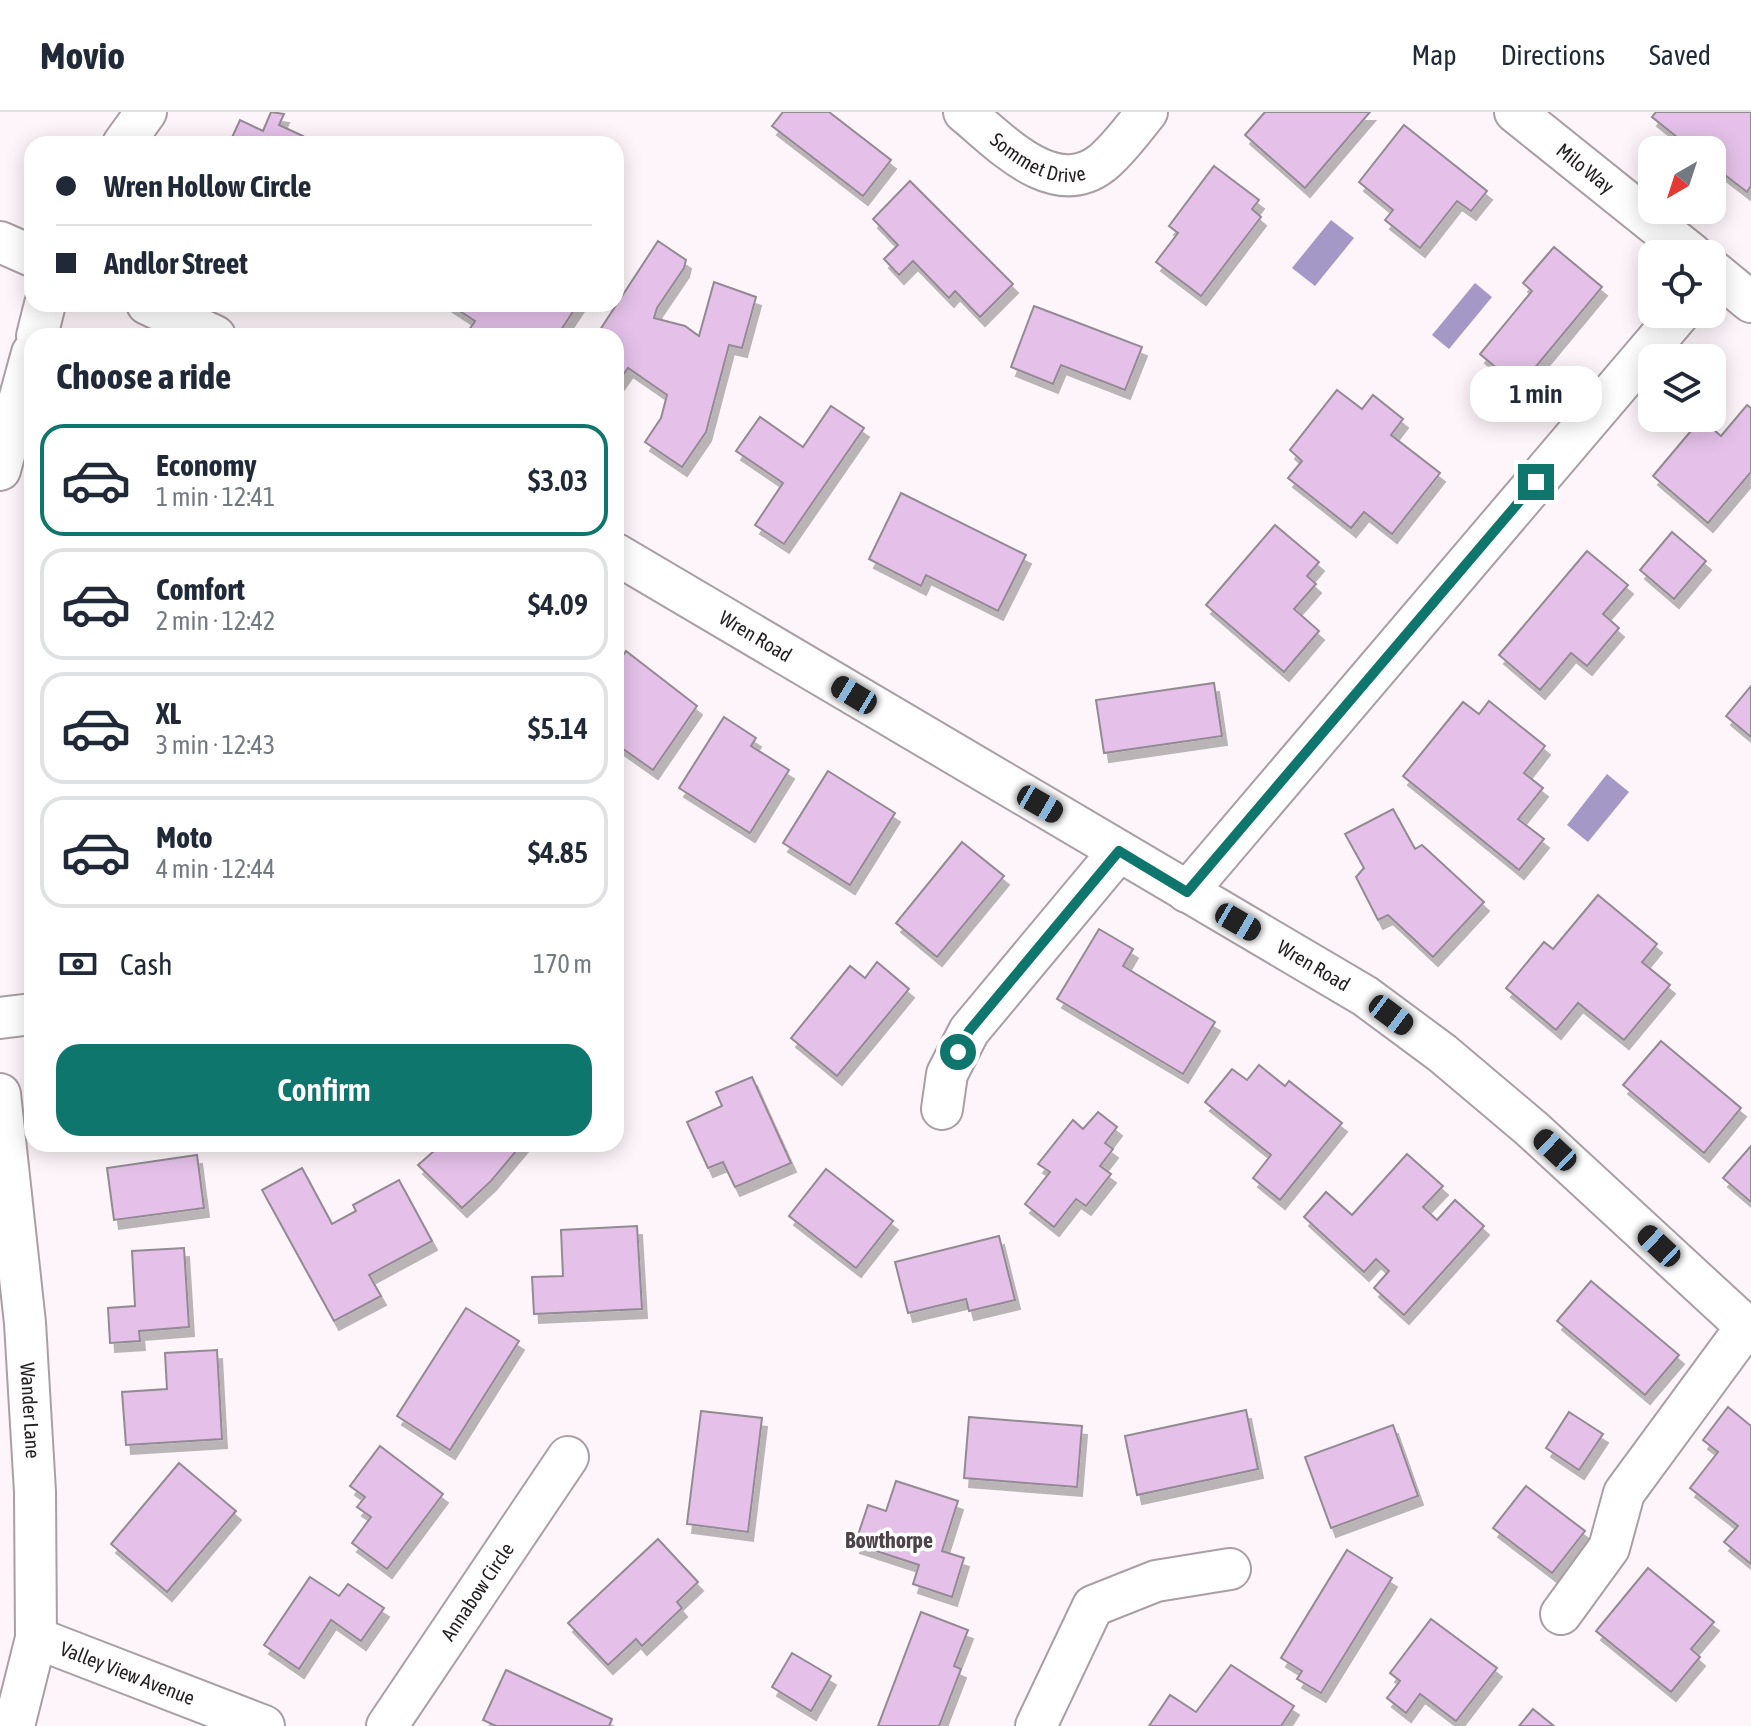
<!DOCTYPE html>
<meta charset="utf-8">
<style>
body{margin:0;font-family:"Asap Condensed",sans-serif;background:#f2f2f3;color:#1f2937;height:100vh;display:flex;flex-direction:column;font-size:30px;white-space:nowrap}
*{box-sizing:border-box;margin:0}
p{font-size:26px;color:#747a83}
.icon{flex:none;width:44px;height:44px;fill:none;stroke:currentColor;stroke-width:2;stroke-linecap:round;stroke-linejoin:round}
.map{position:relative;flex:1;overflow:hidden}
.sheet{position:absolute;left:24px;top:216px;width:600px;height:824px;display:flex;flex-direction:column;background:#fff;border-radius:24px;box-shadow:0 4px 20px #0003}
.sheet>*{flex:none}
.hud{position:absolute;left:24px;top:24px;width:600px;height:176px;border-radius:24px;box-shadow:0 4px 20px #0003;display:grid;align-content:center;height:176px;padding:0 32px;background:#fff}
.needle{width:52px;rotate:219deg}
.tools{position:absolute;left:1638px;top:24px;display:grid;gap:16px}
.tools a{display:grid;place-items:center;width:88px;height:88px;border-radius:16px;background:#fff;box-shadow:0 4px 20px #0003;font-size:40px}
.end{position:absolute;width:36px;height:36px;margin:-18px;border:10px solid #0f766e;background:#fff;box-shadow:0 0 0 4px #fff}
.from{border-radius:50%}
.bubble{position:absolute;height:56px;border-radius:24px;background:#fff;box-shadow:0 4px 20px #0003;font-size:26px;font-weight:600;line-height:56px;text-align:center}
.car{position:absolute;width:24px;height:48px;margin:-24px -12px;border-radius:10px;box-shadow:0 0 6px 2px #0007;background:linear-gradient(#222 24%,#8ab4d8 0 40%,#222 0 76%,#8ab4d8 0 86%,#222 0)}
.hud b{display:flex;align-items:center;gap:28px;height:76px;font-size:30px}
.hud b+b{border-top:2px solid #e0e1e3}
.hud i{width:20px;height:20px;background:#1f2937}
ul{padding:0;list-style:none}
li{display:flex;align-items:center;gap:24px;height:112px;margin:0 16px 12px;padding:0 16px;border:4px solid #e0e1e3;border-radius:24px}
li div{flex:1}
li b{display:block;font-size:30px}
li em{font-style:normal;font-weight:600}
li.selected{border-color:#0f766e}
li>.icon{width:72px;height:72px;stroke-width:1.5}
h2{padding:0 32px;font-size:36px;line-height:96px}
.pay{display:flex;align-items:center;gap:20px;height:88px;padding:0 32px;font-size:30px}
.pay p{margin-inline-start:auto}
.primary-button{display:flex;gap:16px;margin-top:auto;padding:16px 32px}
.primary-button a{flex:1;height:92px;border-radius:24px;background:#0f766e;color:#fff;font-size:32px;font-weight:600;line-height:92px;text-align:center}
header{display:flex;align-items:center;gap:48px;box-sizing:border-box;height:112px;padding:0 40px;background:#fff;border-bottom:2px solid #e0e1e3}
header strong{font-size:38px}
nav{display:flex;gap:44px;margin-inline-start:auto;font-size:28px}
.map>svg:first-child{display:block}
.water{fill:#a498c6}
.building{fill:#e5c1e9;stroke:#938a94;stroke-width:2;filter:url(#shadow)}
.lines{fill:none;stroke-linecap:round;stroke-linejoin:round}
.minor-casing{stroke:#ab9ea4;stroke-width:44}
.minor{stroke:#fff;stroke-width:40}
.route{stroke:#0f766e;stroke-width:10}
.labels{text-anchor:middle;stroke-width:7;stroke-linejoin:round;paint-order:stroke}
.street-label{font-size:20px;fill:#231e20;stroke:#fff}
.neighbourhood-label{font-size:22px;font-weight:bold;fill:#4e4348;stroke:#fff}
</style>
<header>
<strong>Movio</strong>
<nav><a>Map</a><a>Directions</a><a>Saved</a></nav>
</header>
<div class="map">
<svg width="1751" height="1614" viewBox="0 0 1751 1614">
<defs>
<filter id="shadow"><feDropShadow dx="5" dy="9" stdDeviation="0" flood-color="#0004"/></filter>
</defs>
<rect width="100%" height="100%" fill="#fdf5f9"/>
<!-- water -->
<g class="water">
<polygon points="1331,108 1354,126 1315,174 1292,156"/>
<polygon points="1475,171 1492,185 1449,237 1432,223"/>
<polygon points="1607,662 1629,680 1588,730 1567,713"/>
</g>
<!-- building -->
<g class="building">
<polygon points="271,0 284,2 279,13 303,24 299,32 229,32 240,8 263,19"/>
<polygon points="783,0 829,0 891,48 863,84 772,14"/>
<polygon points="1265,0 1370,0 1305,76 1245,23"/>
<polygon points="1656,0 1751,0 1751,74 1747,80 1712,53 1712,38 1693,38 1652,5"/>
<polygon points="1404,13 1487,79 1471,99 1457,89 1420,136 1385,108 1393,98 1359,70"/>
<polygon points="1214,54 1259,88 1252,97 1261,105 1201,184 1156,150 1178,121 1169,114"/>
<polygon points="910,69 1013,172 980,205 955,179 949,186 913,149 899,163 884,147 898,133 873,107"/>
<polygon points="658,129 686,148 684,156 657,196 654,206 685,214 699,224 714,170 756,185 742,236 729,233 706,320 682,355 645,330 661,306 667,283 628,256 616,273 616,224 596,224"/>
<polygon points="1554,135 1602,175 1519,275 1480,242 1532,179 1523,171"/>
<polygon points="449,192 578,192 557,224 532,224 524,219 521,224 465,224 475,209"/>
<polygon points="1034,194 1142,235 1125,278 1061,253 1053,272 1011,255"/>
<polygon points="1337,278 1362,297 1373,283 1403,307 1391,323 1440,361 1392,422 1364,400 1351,416 1288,366 1302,349 1290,338"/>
<polygon points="1747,293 1751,296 1751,360 1708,411 1653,364 1701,307 1721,324"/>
<polygon points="831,294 864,316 784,432 755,413 783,371 736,339 760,305 803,335"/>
<polygon points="901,381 1026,443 998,499 926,463 921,474 869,447"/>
<polygon points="1275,413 1319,450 1307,464 1316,472 1294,497 1319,519 1284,560 1206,493"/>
<polygon points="1672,420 1706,449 1674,487 1640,458"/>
<polygon points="1587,439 1628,473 1603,502 1619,516 1587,554 1571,541 1540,578 1499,543"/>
<polygon points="626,539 697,594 653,658 616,632 616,554"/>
<polygon points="1214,571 1222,624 1104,641 1096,588"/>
<polygon points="1751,574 1751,625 1726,604"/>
<polygon points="1489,589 1545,634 1524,661 1543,676 1518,707 1544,727 1519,758 1403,664 1463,590 1479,602"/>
<polygon points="724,605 756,626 751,634 789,658 750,721 679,676"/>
<polygon points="828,659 895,701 850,773 783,731"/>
<polygon points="1393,697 1415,737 1422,733 1484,790 1433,845 1388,803 1378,808 1356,765 1364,756 1345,722"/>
<polygon points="962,730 1004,764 937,845 896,811"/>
<polygon points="1598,783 1657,832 1642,850 1670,873 1624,928 1578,891 1556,918 1506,876 1544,830 1553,837"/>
<polygon points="1099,817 1133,837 1123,854 1215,910 1183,962 1057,887"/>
<polygon points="877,850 909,877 837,964 791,926 850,854 865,866"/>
<polygon points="1661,929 1741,996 1704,1041 1623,973"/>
<polygon points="1259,953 1285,974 1289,969 1342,1011 1280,1088 1253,1066 1271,1043 1205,990 1232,957 1247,968"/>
<polygon points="752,965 791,1051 735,1075 723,1050 708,1056 687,1010 722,994 716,980"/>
<polygon points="1098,1000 1117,1015 1105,1031 1113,1037 1100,1054 1111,1062 1086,1094 1076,1087 1054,1115 1025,1092 1050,1060 1038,1052 1073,1008 1083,1017"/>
<polygon points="442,1032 441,1032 522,1032 491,1069 462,1096 418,1053"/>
<polygon points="1751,1034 1751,1090 1723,1066"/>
<polygon points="1407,1042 1443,1074 1423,1095 1437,1108 1455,1088 1484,1114 1404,1203 1374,1176 1389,1159 1376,1147 1364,1160 1304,1105 1326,1080 1352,1103"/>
<polygon points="197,1043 204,1096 114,1108 107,1056"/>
<polygon points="302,1056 332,1112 356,1099 353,1093 399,1068 432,1129 369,1163 381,1184 334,1209 262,1078"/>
<polygon points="826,1057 893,1109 856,1156 789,1104"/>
<polygon points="637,1114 642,1197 534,1202 532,1165 563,1164 561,1118"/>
<polygon points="999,1124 1015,1188 969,1199 966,1187 908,1201 895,1150"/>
<polygon points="184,1136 189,1215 139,1219 140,1229 110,1231 108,1196 135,1194 132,1139"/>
<polygon points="1591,1169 1679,1243 1645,1283 1557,1209"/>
<polygon points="466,1196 519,1229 450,1338 397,1304"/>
<polygon points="217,1238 222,1327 126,1333 122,1280 167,1277 165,1241"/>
<polygon points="1728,1295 1751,1314 1751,1452 1724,1430 1738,1414 1690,1376 1718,1340 1703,1328"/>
<polygon points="1246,1298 1258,1357 1137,1383 1125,1324"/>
<polygon points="701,1299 762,1306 748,1420 687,1412"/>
<polygon points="1569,1300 1603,1322 1579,1358 1546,1336"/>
<polygon points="969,1305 1082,1314 1077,1375 964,1366"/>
<polygon points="1393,1313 1418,1384 1331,1416 1305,1345"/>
<polygon points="380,1334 443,1382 387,1457 352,1431 371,1405 357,1395 365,1385 350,1374"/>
<polygon points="179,1351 236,1399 167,1480 111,1432"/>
<polygon points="896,1369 958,1389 942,1439 964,1446 952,1485 913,1472 919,1453 855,1432 868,1393 886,1399"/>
<polygon points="1526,1374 1585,1419 1552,1461 1493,1416"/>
<polygon points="658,1427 698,1470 677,1490 682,1496 642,1534 636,1527 608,1553 568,1511"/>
<polygon points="1347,1438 1392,1466 1321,1581 1297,1567 1302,1559 1281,1546"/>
<polygon points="1648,1456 1714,1510 1691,1537 1700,1545 1671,1580 1596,1519"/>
<polygon points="310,1465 339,1484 348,1472 384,1496 361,1529 331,1508 299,1557 264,1533"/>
<polygon points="921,1500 968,1518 954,1554 961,1557 939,1614 878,1614"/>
<polygon points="1431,1507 1497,1556 1456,1609 1420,1582 1406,1601 1387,1586 1400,1569 1390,1561"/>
<polygon points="792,1541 831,1564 811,1599 772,1575"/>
<polygon points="1231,1553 1294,1594 1281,1614 1149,1614 1170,1583 1196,1600"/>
<polygon points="506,1558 612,1607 609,1614 496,1614 483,1608"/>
<polygon points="1533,1597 1554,1614 1519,1614"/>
</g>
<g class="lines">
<!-- minor casing -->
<g class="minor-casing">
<g id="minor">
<path id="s1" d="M964 0C1000 29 1053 89 1102 51 1119 37 1133 17 1147 0"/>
<path id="s2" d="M1515 0 1692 142"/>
<polyline points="123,32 146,0"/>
<polyline points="0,130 32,144"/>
<polyline points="1712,158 1751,190"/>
<polyline points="147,192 215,224"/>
<polyline points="37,224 45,192"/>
<polyline points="0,358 32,241"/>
<path id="s3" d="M616 442 1365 884 1442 941 1532 1017 1751 1219"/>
<polyline points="1187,780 1679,202"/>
<polyline points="0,906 32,902"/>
<path id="s4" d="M0 982 25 1211 35 1380 36 1526 14 1614"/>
<polyline points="942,997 947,962 969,919 1119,739"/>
<polyline points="1561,1502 1609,1436 1624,1381 1746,1215"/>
<path id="s5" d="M36 1526 264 1614"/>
<path id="s6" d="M387 1614 568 1345"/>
<polyline points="1036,1614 1093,1494 1156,1469 1230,1457"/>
</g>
</g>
<!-- minor -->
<use href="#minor" class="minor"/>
</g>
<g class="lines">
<!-- route -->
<polyline class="route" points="958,940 969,919 1119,739 1187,780 1536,370"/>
</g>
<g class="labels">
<!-- street labels -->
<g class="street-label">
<text dy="7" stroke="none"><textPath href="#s1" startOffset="90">Sommet Drive</textPath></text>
<text dy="7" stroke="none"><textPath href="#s2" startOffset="90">Milo Way</textPath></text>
<text dy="7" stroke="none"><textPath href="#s3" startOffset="162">Wren Road</textPath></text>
<text dy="7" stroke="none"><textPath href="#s3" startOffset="810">Wren Road</textPath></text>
<text dy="7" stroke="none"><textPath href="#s4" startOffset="318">Wander Lane</textPath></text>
<text dy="7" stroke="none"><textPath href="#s6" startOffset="162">Annabow Circle</textPath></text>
<text dy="7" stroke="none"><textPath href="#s5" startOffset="98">Valley View Avenue</textPath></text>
</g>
<!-- neighbourhood labels -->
<g class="neighbourhood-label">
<text x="889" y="1436">Bowthorpe</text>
</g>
</g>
</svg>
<div class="tools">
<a><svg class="needle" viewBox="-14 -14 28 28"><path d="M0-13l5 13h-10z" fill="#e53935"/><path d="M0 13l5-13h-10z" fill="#747a83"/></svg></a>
<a><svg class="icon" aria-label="locate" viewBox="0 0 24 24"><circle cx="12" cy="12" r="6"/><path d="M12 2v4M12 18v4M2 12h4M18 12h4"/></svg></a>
<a><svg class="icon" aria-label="layers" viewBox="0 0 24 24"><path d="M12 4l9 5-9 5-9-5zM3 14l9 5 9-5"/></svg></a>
</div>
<i class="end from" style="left:958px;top:940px"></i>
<i class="end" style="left:1536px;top:370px"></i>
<div class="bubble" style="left:1470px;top:254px;width:132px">1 min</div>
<i class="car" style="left:854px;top:583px;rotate:301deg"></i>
<i class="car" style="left:1040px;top:692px;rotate:120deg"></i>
<i class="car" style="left:1238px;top:810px;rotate:120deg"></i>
<i class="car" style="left:1391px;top:903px;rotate:127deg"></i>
<i class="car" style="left:1555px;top:1038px;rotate:313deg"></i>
<i class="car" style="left:1659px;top:1134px;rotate:313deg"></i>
<div class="hud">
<b><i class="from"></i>Wren Hollow Circle</b>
<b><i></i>Andlor Street</b>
</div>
<section class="sheet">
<h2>Choose a ride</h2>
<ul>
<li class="selected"><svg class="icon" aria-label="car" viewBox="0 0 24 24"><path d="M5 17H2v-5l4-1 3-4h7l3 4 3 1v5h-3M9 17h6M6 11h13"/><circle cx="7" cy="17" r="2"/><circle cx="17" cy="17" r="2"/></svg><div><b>Economy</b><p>1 min · 12:41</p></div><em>$3.03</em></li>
<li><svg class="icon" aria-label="car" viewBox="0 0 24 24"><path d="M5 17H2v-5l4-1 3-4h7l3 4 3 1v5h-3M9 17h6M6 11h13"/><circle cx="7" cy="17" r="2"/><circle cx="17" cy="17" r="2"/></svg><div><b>Comfort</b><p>2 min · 12:42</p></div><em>$4.09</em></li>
<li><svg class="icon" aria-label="car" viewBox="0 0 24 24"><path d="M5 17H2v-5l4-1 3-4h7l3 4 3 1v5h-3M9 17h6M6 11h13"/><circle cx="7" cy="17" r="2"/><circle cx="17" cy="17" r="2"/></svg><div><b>XL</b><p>3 min · 12:43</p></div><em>$5.14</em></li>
<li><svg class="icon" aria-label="car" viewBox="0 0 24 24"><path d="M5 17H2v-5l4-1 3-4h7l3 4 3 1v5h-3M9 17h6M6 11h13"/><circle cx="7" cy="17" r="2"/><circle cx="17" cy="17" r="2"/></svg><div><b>Moto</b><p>4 min · 12:44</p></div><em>$4.85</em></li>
</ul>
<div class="pay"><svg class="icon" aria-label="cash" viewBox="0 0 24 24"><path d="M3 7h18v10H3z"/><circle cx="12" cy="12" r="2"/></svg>Cash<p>170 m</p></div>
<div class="primary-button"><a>Confirm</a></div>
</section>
</div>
